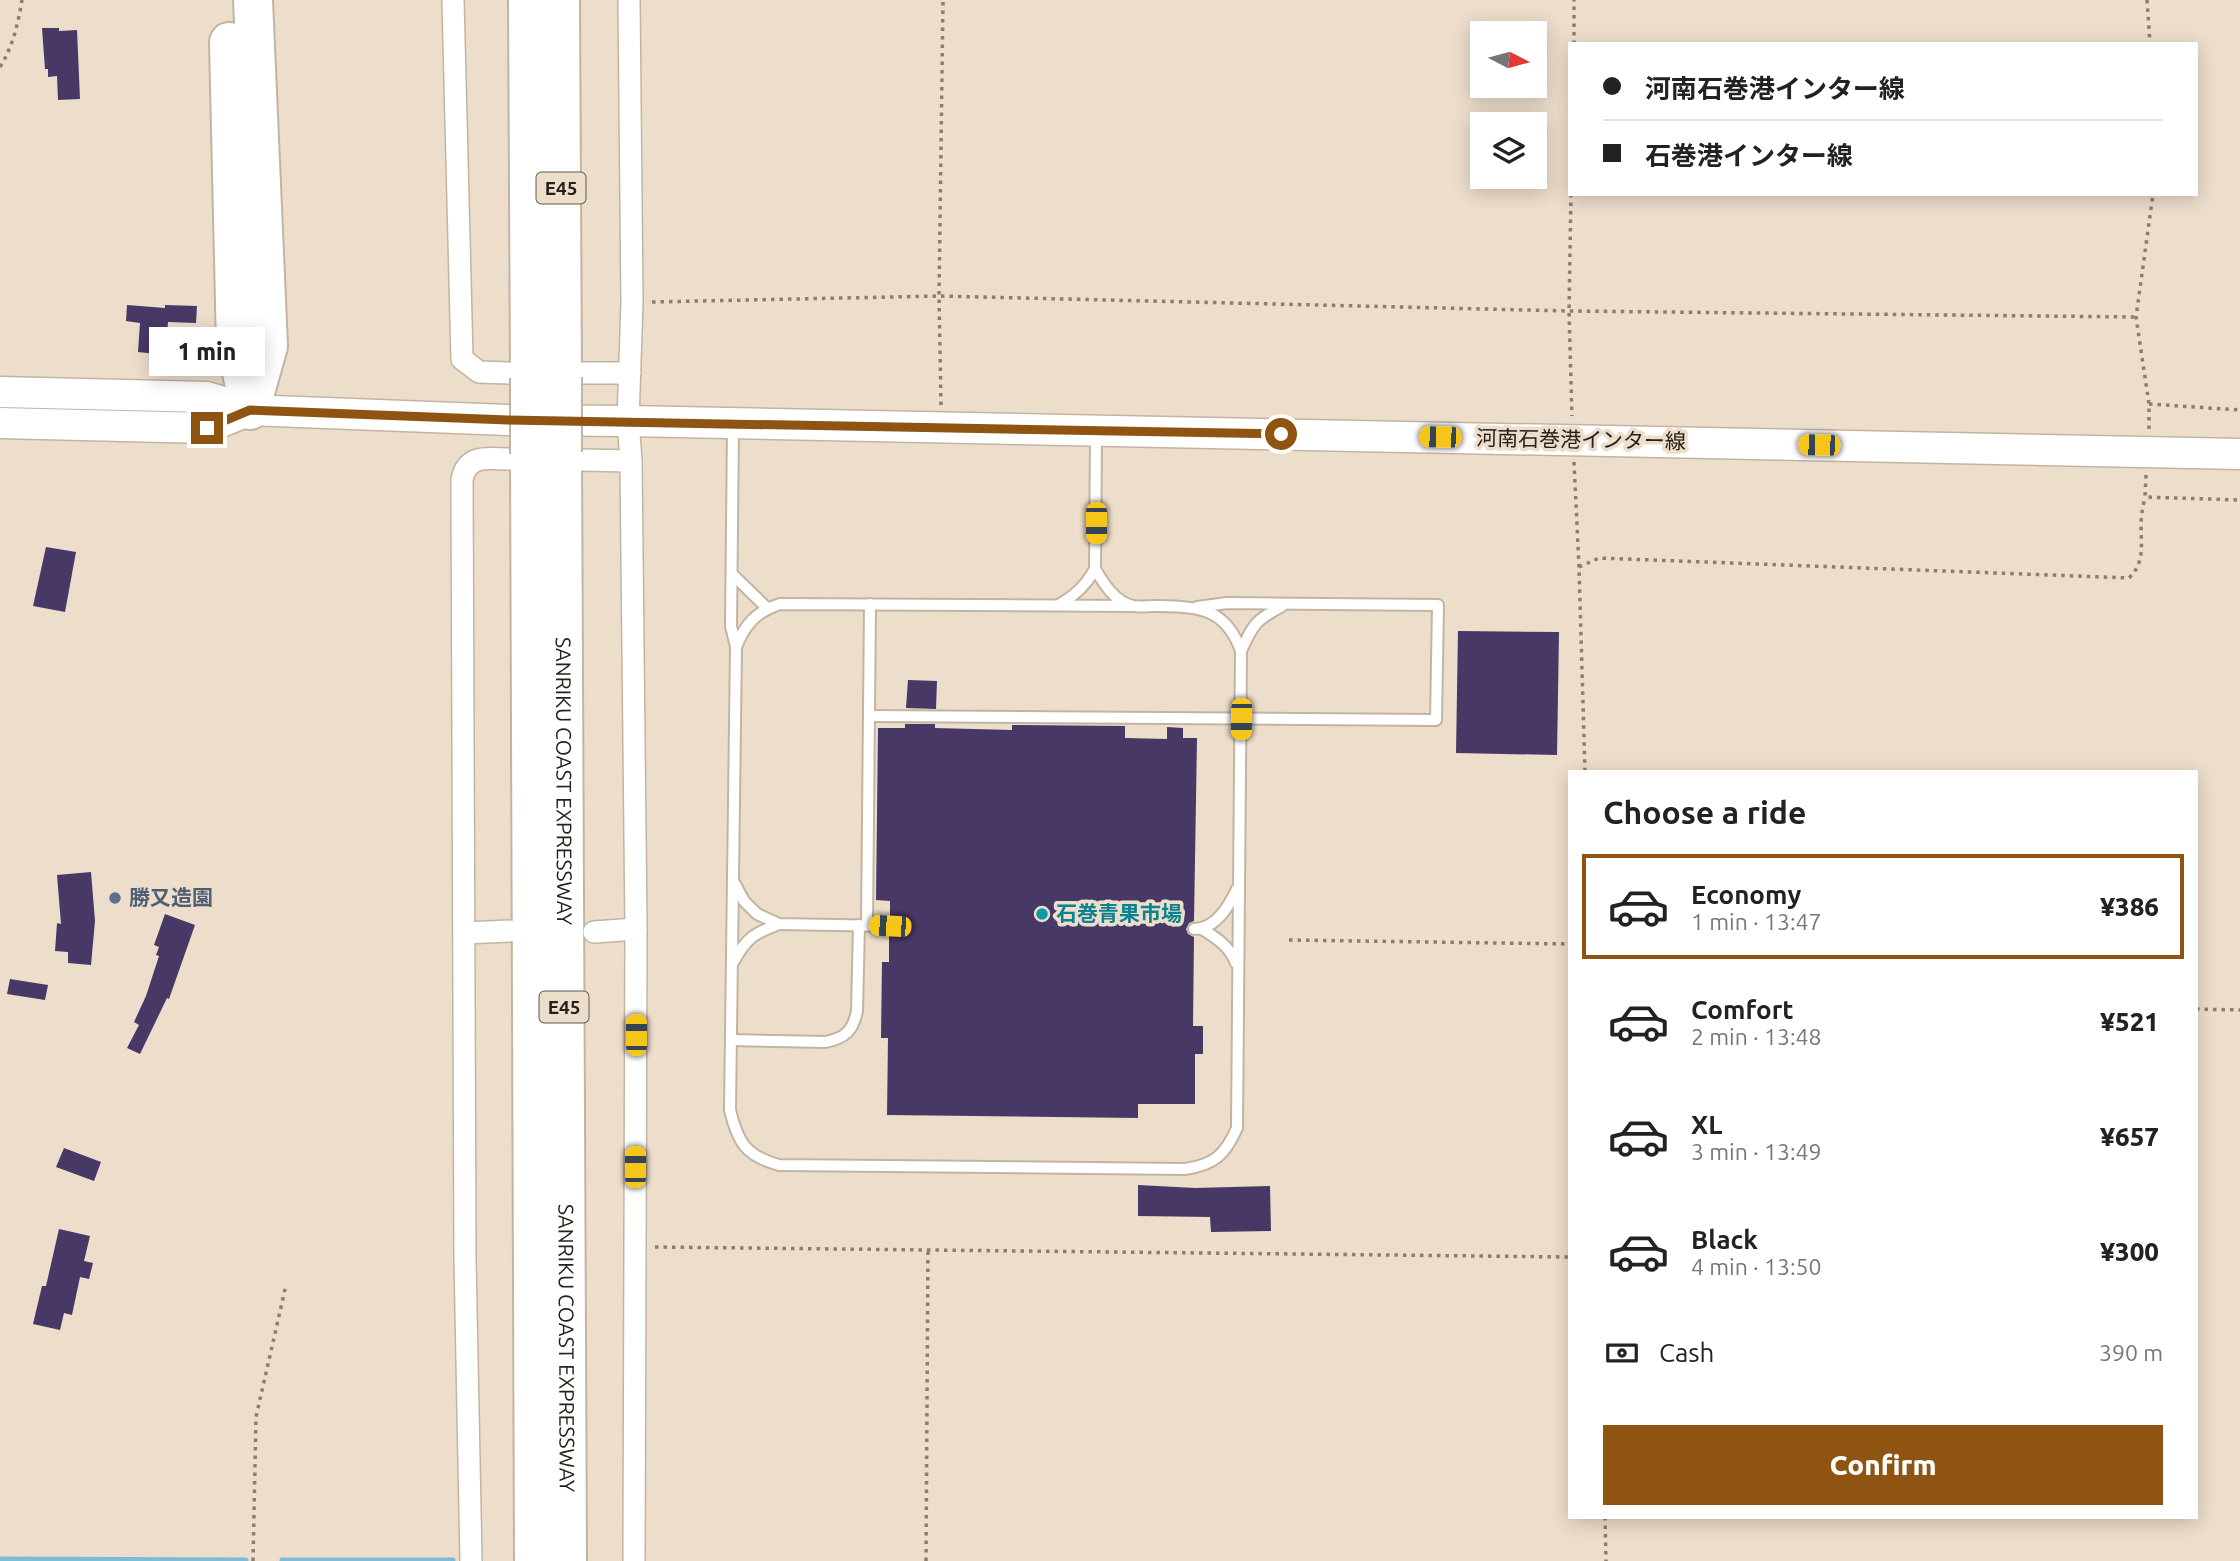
<!DOCTYPE html>
<meta charset="utf-8">
<style>
body{margin:0;font-family:Ubuntu,"Noto Sans JP",sans-serif;background:#f2f2f2;color:#222;height:100vh;display:flex;flex-direction:column;font-size:26px;white-space:nowrap}
*{box-sizing:border-box;margin:0}
p{font-size:23px;color:#767676}
.icon{flex:none;width:38px;height:38px;fill:none;stroke:currentColor;stroke-width:2;stroke-linecap:round;stroke-linejoin:round}
.map{position:relative;flex:1;overflow:hidden}
.side{position:absolute;left:1568px;top:770px;width:630px;height:749px;display:flex;flex-direction:column;background:#fff;border-radius:0px;box-shadow:0 4px 18px #0003}
.side>*{flex:none}
.hud{position:absolute;left:1568px;top:42px;width:630px;height:154px;border-radius:0px;box-shadow:0 4px 18px #0003;display:grid;align-content:center;height:154px;padding:0 35px;background:#fff}
.needle{width:46px;rotate:96deg}
.tools{position:absolute;left:1470px;top:21px;display:grid;gap:14px}
.tools a{display:grid;place-items:center;width:77px;height:77px;border-radius:0px;background:#fff;box-shadow:0 4px 18px #0003;font-size:35px}
.end{position:absolute;width:32px;height:32px;margin:-16px;border:9px solid #8f5411;background:#fff;box-shadow:0 0 0 4px #fff}
.from{border-radius:50%}
.bubble{position:absolute;height:49px;border-radius:0px;background:#fff;box-shadow:0 4px 18px #0003;font-size:23px;font-weight:800;line-height:49px;text-align:center}
.car{position:absolute;width:21px;height:42px;margin:-21px -10px;border-radius:9px;box-shadow:0 0 5px 2px #0007;background:linear-gradient(#f5c518 24%,#345 0 40%,#f5c518 0 76%,#345 0 86%,#f5c518 0)}
.hud b{display:flex;align-items:center;gap:24px;height:66px;font-size:26px}
.hud b+b{border-top:2px solid #e0e0e0}
.hud i{width:18px;height:18px;background:#222}
ul{padding:0;list-style:none}
li{display:flex;align-items:center;gap:21px;height:105px;margin:0 14px 10px;padding:0 21px;border:4px solid transparent;border-radius:0px}
li div{flex:1}
li b{display:block;font-size:26px}
li em{font-style:normal;font-weight:800}
li.selected{border-color:#8f5411}
li>.icon{width:63px;height:63px;stroke-width:1.5}
h2{padding:0 35px;font-size:32px;line-height:84px}
.pay{display:flex;align-items:center;gap:18px;height:77px;padding:0 35px;font-size:26px}
.pay p{margin-inline-start:auto}
.primary-button{display:flex;gap:14px;margin-top:auto;padding:14px 35px}
.primary-button a{flex:1;height:80px;border-radius:0px;background:#8f5411;color:#fff;font-size:28px;font-weight:800;line-height:80px;text-align:center}
.map>svg:first-child{display:block}
.lines{fill:none;stroke-linecap:round;stroke-linejoin:round}
.stream{stroke:#7bbdd9;stroke-width:5}
.building{fill:#473866}
.service-casing{stroke:#c3b4a2;stroke-width:14}
.minor-casing{stroke:#c3b4a2;stroke-width:24}
.secondary-casing{stroke:#c3b4a2;stroke-width:33}
.motorway-casing{stroke:#c3b4a2;stroke-width:42}
.path{stroke:#897e72;stroke-width:3.5;stroke-dasharray:3.5 5;stroke-linecap:butt}
.service{stroke:#fff;stroke-width:10}
.minor{stroke:#fff;stroke-width:21}
.secondary{stroke:#fff;stroke-width:30}
.motorway{stroke:#fff;stroke-width:38}
.motorway-bridge-casing{stroke:#c3b4a2;stroke-width:42;stroke-linecap:butt}
.motorway-bridge{stroke:#fff;stroke-width:38}
.route{stroke:#8f5411;stroke-width:9}
.service-dot{fill:#5c6f8a;stroke:#edddcb;stroke-width:2.5}
.culture-dot{fill:#0f9aa8;stroke:#edddcb;stroke-width:2.5}
.labels{text-anchor:middle;stroke-width:7;stroke-linejoin:round;paint-order:stroke}
.shield{fill:#edddcb;stroke:#62594f;stroke-width:2}
.shield-label{font-size:19px;font-weight:bold;fill:#26201a}
.street-label{font-size:21px;fill:#26201a;stroke:#edddcb}
.service-label{font-size:21px;font-weight:bold;fill:#4e5e75;stroke:#edddcb;text-anchor:start}
.culture-label{font-size:21px;font-weight:bold;fill:#0d838f;stroke:#edddcb;text-anchor:start}
</style>
<div class="map">
<svg width="2240" height="1561" viewBox="0 0 2240 1561">
<rect width="100%" height="100%" fill="#edddcb"/>
<g class="lines">
<!-- stream -->
<g class="stream">
<polyline points="0,1559 246,1560"/>
<polyline points="282,1560 453,1560"/>
</g>
</g>
<!-- building -->
<g class="building">
<polygon points="42,28 59,28 59,31 77,30 80,99 58,100 57,76 48,77 48,69 45,69"/>
<polygon points="127,305 165,308 165,305 197,306 196,323 168,322 165,355 138,352 140,323 126,321"/>
<polygon points="46,547 76,552 65,612 33,606"/>
<polygon points="1458,631 1559,632 1557,755 1456,753"/>
<polygon points="908,680 937,681 936,709 906,708"/>
<polygon points="905,724 935,724 935,728 1012,730 1012,725 1125,726 1125,738 1167,739 1167,727 1183,728 1183,738 1197,738 1194,921 1189,923 1186,929 1188,934 1194,937 1193,1026 1203,1026 1203,1054 1195,1054 1195,1104 1138,1104 1138,1118 887,1115 888,1038 881,1038 882,962 889,962 889,934 896,931 898,925 895,920 890,918 890,901 876,900 878,728 905,728"/>
<polygon points="91,872 95,921 91,965 68,963 68,952 55,951 57,923 61,924 57,875"/>
<polygon points="165,914 195,925 169,999 167,998 140,1054 127,1048 139,1025 134,1022 146,996 159,956 156,955 159,947 154,945"/>
<polygon points="10,979 48,985 45,1000 7,994"/>
<polygon points="64,1148 101,1162 94,1181 56,1167"/>
<polygon points="1138,1185 1195,1188 1270,1186 1271,1231 1211,1232 1210,1217 1138,1216"/>
<polygon points="59,1229 90,1236 84,1261 93,1263 89,1279 80,1277 72,1315 64,1313 60,1330 33,1324 42,1286 46,1286"/>
</g>
<g class="lines">
<!-- service casing -->
<g class="service-casing">
<g id="service">
<polyline points="733,426 731,626 736,647"/>
<path d="M1096 434 1095 569C1104 584 1115 602 1133 606 1139 607 1148 606 1154 606 1197 607 1225 606 1241 651L1237 1128C1225 1155 1214 1165 1185 1169L779 1165C746 1156 738 1143 730 1110L736 647C745 624 756 612 780 604L1132 606"/>
<polyline points="732,574 767,608"/>
<path d="M1060 604C1076 595 1086 585 1095 569"/>
<path d="M1241 651C1253 624 1256 620 1282 606"/>
<polyline points="869,716 1436,720 1438,605 1227,603 1197,607"/>
<polyline points="735,884 744,901 757,914 779,924 890,926"/>
<polyline points="867,925 870,604"/>
<path d="M1194 929C1216 929 1229 906 1237 889"/>
<path d="M1202 929C1218 939 1229 946 1236 963"/>
<path d="M734 961C746 938 755 933 779 924"/>
<path d="M731 1040 825 1042C845 1038 853 1031 857 1011L859 925"/>
</g>
</g>
<!-- minor casing -->
<g class="minor-casing">
<g id="minor">
<polyline points="453,0 462,359 479,372 509,373"/>
<polyline points="629,0 632,302 628,421 631,461 636,929 634,1561"/>
<polyline points="582,373 630,373"/>
<polyline points="582,460 631,461"/>
<polyline points="594,932 636,929"/>
<polyline points="465,933 510,931"/>
<path d="M471 1561 465 1259 462 479C468 453 489 459 510 459"/>
</g>
</g>
<!-- secondary casing -->
<g class="secondary-casing">
<g id="secondary">
<polyline points="0,392 207,397 250,410 508,420 628,421 2240,454"/>
<polyline points="0,423 207,428 250,410"/>
</g>
</g>
<!-- motorway casing -->
<g class="motorway-casing">
<g id="motorway">
<polyline points="528,0 530,378"/>
<polyline points="560,0 562,377"/>
<polyline points="229,42 236,346 250,408"/>
<polyline points="250,410 268,346 253,0"/>
<path id="s1" d="M562 452 567 1561"/>
<polyline points="530,454 534,1561"/>
</g>
</g>
<!-- path -->
<g class="path">
<polyline points="2147,0 2150,44"/>
<polyline points="1574,44 1574,0"/>
<path d="M0 67C13 46 18 24 22 0"/>
<polyline points="1571,194 1569,311 1572,416"/>
<polyline points="652,302 939,296 1569,311 2136,317"/>
<polyline points="2149,404 2240,410"/>
<polyline points="941,405 939,296 943,0"/>
<polyline points="2149,429 2149,404 2136,317 2153,194"/>
<polyline points="1574,462 1579,567 1585,772"/>
<polyline points="2146,475 2145,497 2240,500"/>
<path d="M1579 567 1599 558 2129 578C2145 563 2141 544 2141 525 2141 515 2143 506 2145 497"/>
<polyline points="1289,940 1570,944"/>
<polyline points="2196,1009 2240,1010"/>
<polyline points="655,1247 1570,1257"/>
<polyline points="1605,1517 1606,1561"/>
<polyline points="253,1561 256,1417 286,1285"/>
<polyline points="926,1561 928,1249"/>
</g>
<!-- service -->
<use href="#service" class="service"/>
<!-- minor -->
<use href="#minor" class="minor"/>
<!-- secondary -->
<use href="#secondary" class="secondary"/>
<!-- motorway -->
<use href="#motorway" class="motorway"/>
<!-- motorway-bridge casing -->
<g class="motorway-bridge-casing">
<g id="motorway-bridge">
<polyline points="562,377 562,452"/>
<polyline points="530,378 530,454"/>
</g>
</g>
<!-- motorway-bridge -->
<use href="#motorway-bridge" class="motorway-bridge"/>
</g>
<g class="lines">
<!-- route -->
<polyline class="route" points="207,428 250,410 508,420 1281,434"/>
</g>
<!-- markers -->
<circle class="service-dot" cx="115" cy="898" r="7"/>
<circle class="culture-dot" cx="1042" cy="914" r="7"/>
<g class="labels">
<!-- shield labels -->
<g class="shield">
<rect x="536.5" y="172.5" width="49" height="31" rx="5"/>
<rect x="539.5" y="991.5" width="49" height="31" rx="5"/>
</g>
<g class="shield-label">
<text x="561" y="195">E45</text>
<text x="564" y="1014">E45</text>
</g>
<!-- street labels -->
<g class="street-label">
<text transform="translate(1581 440) rotate(1)" y="7">河南石巻港インター線</text>
<text dy="7" stroke="none"><textPath href="#s1" startOffset="329">SANRIKU COAST EXPRESSWAY</textPath></text>
<text dy="7" stroke="none"><textPath href="#s1" startOffset="896">SANRIKU COAST EXPRESSWAY</textPath></text>
</g>
<!-- service labels -->
<g class="service-label">
<text x="129" y="905">勝又造園</text>
</g>
<!-- culture labels -->
<g class="culture-label">
<text x="1056" y="921">石巻青果市場</text>
</g>
</g>
</svg>
<div class="tools">
<a><svg class="needle" viewBox="-14 -14 28 28"><path d="M0-13l5 13h-10z" fill="#e53935"/><path d="M0 13l5-13h-10z" fill="#767676"/></svg></a>
<a><svg class="icon" aria-label="layers" viewBox="0 0 24 24"><path d="M12 4l9 5-9 5-9-5zM3 14l9 5 9-5"/></svg></a>
</div>
<i class="end from" style="left:1281px;top:434px"></i>
<i class="end" style="left:207px;top:428px"></i>
<div class="bubble" style="left:149px;top:327px;width:116px">1 min</div>
<i class="car" style="left:1440px;top:437px;rotate:271deg"></i>
<i class="car" style="left:1819px;top:445px;rotate:271deg"></i>
<i class="car" style="left:1096px;top:523px;rotate:180deg"></i>
<i class="car" style="left:1241px;top:719px;rotate:181deg"></i>
<i class="car" style="left:890px;top:926px;rotate:273deg"></i>
<i class="car" style="left:636px;top:1035px;rotate:0deg"></i>
<i class="car" style="left:635px;top:1167px;rotate:0deg"></i>
<div class="hud">
<b><i class="from"></i>河南石巻港インター線</b>
<b><i></i>石巻港インター線</b>
</div>
<section class="side">
<h2>Choose a ride</h2>
<ul>
<li class="selected"><svg class="icon" aria-label="car" viewBox="0 0 24 24"><path d="M5 17H2v-5l4-1 3-4h7l3 4 3 1v5h-3M9 17h6M6 11h13"/><circle cx="7" cy="17" r="2"/><circle cx="17" cy="17" r="2"/></svg><div><b>Economy</b><p>1 min · 13:47</p></div><em>¥386</em></li>
<li><svg class="icon" aria-label="car" viewBox="0 0 24 24"><path d="M5 17H2v-5l4-1 3-4h7l3 4 3 1v5h-3M9 17h6M6 11h13"/><circle cx="7" cy="17" r="2"/><circle cx="17" cy="17" r="2"/></svg><div><b>Comfort</b><p>2 min · 13:48</p></div><em>¥521</em></li>
<li><svg class="icon" aria-label="car" viewBox="0 0 24 24"><path d="M5 17H2v-5l4-1 3-4h7l3 4 3 1v5h-3M9 17h6M6 11h13"/><circle cx="7" cy="17" r="2"/><circle cx="17" cy="17" r="2"/></svg><div><b>XL</b><p>3 min · 13:49</p></div><em>¥657</em></li>
<li><svg class="icon" aria-label="car" viewBox="0 0 24 24"><path d="M5 17H2v-5l4-1 3-4h7l3 4 3 1v5h-3M9 17h6M6 11h13"/><circle cx="7" cy="17" r="2"/><circle cx="17" cy="17" r="2"/></svg><div><b>Black</b><p>4 min · 13:50</p></div><em>¥300</em></li>
</ul>
<div class="pay"><svg class="icon" aria-label="cash" viewBox="0 0 24 24"><path d="M3 7h18v10H3z"/><circle cx="12" cy="12" r="2"/></svg>Cash<p>390 m</p></div>
<div class="primary-button"><a>Confirm</a></div>
</section>
</div>
